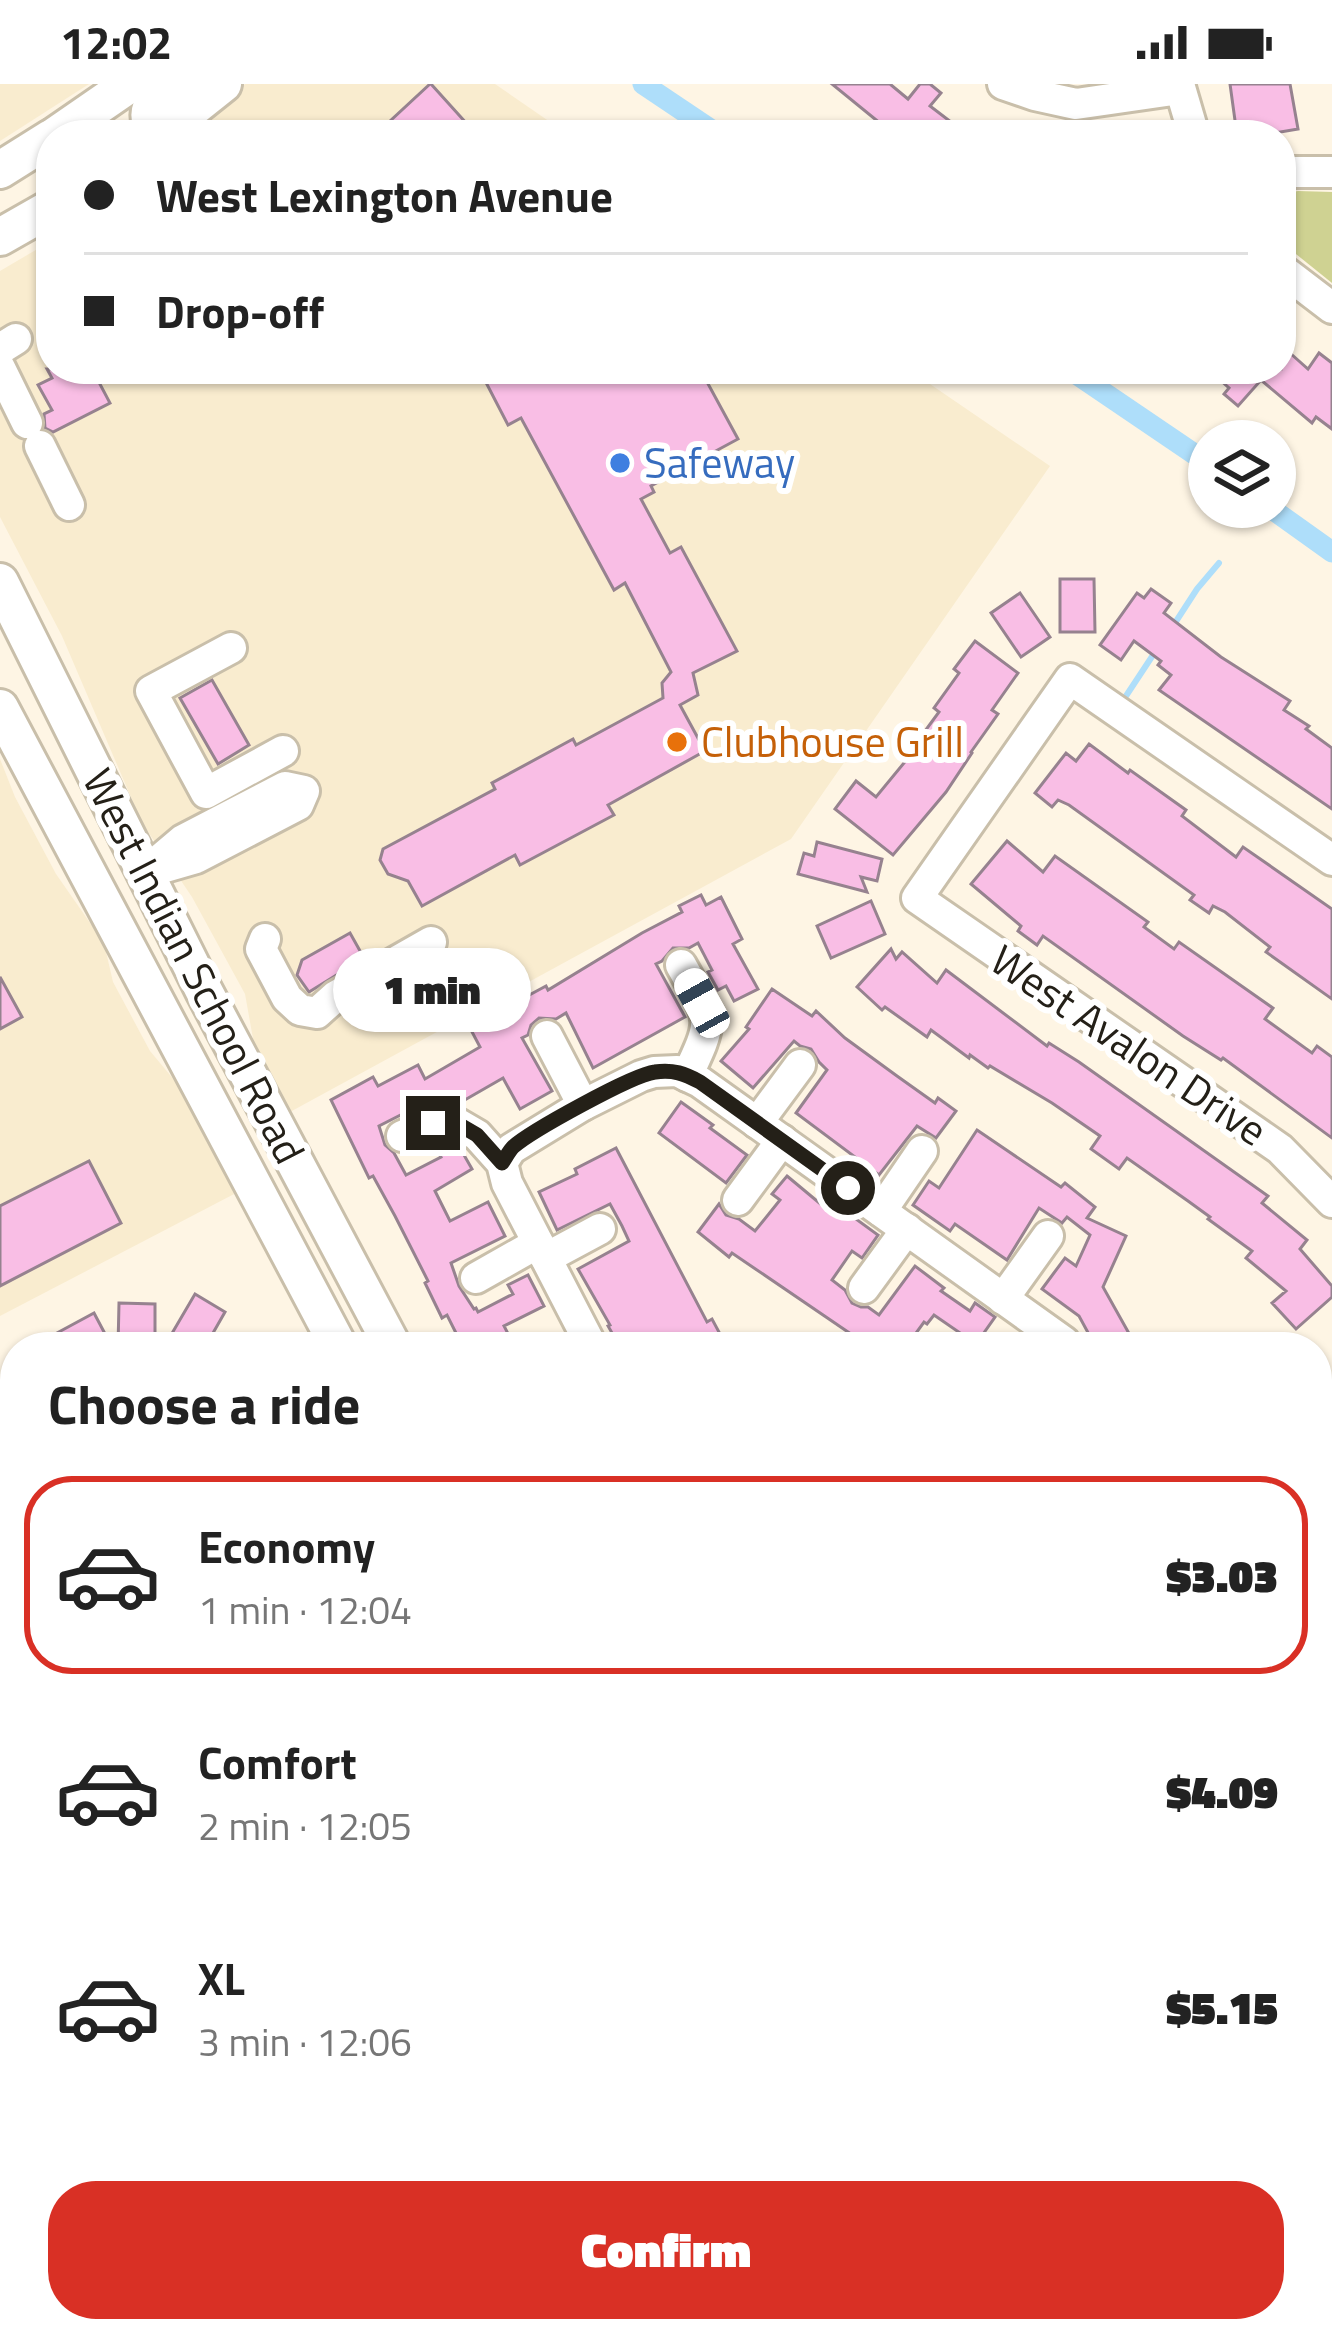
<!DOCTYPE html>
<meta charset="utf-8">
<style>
body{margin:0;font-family:"Titillium Web",sans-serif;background:#f2f2f2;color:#222;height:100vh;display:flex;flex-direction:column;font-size:45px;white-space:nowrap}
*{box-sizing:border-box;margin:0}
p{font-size:39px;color:#767676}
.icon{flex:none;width:66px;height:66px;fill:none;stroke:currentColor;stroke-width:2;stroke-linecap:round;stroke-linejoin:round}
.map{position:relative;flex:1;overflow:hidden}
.drawer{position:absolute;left:0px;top:1248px;width:1332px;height:1011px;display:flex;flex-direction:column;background:#fff;border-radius:48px 48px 0 0;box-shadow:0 3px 9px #0004}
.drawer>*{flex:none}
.hud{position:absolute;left:36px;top:36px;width:1260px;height:264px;border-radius:48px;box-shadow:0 3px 9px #0004;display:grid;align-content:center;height:264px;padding:0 48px;background:#fff}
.tools{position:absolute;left:1188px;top:336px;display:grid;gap:24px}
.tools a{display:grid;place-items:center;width:108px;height:108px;border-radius:50%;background:#fff;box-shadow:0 3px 9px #0004;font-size:60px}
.end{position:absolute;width:54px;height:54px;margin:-27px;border:15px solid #242018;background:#fff;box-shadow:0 0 0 6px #fff}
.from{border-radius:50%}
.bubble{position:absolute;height:84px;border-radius:42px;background:#fff;box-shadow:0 3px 9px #0004;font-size:39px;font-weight:800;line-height:84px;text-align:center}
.car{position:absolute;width:36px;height:72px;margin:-36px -18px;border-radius:15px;box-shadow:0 0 9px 3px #0007;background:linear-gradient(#fff 24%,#345 0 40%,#fff 0 76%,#345 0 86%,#fff 0)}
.hud b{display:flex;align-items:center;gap:42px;height:114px;font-size:45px}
.hud b+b{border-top:3px solid #e0e0e0}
.hud i{width:30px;height:30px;background:#222}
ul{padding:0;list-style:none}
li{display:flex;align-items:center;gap:36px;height:198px;margin:0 24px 18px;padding:0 24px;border:6px solid transparent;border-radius:48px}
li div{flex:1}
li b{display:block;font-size:45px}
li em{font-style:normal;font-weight:800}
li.on{border-color:#d93025}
li>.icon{width:108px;height:108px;stroke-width:1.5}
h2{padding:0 48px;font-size:54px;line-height:144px}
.button{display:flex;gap:24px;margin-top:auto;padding:24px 48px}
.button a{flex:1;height:138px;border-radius:48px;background:#d93025;color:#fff;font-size:48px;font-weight:800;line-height:138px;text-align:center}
.status{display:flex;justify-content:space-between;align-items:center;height:84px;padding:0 60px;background:#fff;direction:ltr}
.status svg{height:33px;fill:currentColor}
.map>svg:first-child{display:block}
.built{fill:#f9eccf}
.green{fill:#cfd292}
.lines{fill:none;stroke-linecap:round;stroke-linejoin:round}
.stream{stroke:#aedefa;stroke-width:6}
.canal{stroke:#aedefa;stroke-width:21}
.building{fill:#f9bee5;stroke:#96828f;stroke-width:3}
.minor-casing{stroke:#c9bfaa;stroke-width:36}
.major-casing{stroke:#c9bfaa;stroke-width:42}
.minor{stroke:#fff;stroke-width:30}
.major{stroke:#fff;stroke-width:36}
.route{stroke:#242018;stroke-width:15}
.shop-dot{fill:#3f7fe0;stroke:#fff;stroke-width:4.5}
.food-dot{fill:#e8710a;stroke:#fff;stroke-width:4.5}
.labels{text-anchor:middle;stroke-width:12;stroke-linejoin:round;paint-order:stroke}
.shop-label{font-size:42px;fill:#366cbe;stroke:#fff;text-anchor:start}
.food-label{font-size:42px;fill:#c56008;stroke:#fff;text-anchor:start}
.street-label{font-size:42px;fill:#242018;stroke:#fff}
</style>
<div class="status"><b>12:02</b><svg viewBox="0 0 49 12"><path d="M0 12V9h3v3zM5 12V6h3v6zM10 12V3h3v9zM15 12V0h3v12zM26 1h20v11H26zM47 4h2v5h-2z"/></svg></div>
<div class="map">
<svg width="1332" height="2258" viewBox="0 0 1332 2258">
<rect width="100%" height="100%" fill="#fef5e4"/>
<!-- built -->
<g class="built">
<polygon points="0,0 89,0 0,57"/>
<polygon points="245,0 495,0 569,51 190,51"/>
<polygon points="51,157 51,285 908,285 1050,382 791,755 290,1028 254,960 245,910 192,813 142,739 62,552 0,433 0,187"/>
<polygon points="0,675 15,713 56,790 104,859 113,898 150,967 185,1009 238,1108 0,1232"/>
</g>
<!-- green -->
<g class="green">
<polygon points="1298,107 1332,108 1332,199 1291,166 1281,154 1281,110"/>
<polygon points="0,1549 15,1564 15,1675 0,1683"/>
<polygon points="513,2244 708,2244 712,2258 509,2258"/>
</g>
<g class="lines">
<!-- stream -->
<g class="stream">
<polyline points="1173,542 1197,505 1219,479"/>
<polyline points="1124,615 1155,568"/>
</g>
<!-- canal -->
<g class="canal">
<polyline points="643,0 719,51"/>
<polyline points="1069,285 1209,380"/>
<polyline points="1269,423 1332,468"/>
</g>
</g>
<!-- building -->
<g class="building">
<polygon points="431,0 477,51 375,51 430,0"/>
<polygon points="832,0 890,0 908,15 920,0 930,0 941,9 930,22 968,51 880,51 886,44"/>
<polygon points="1230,0 1290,0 1298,45 1262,51 1237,51"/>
<polygon points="1281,261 1308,285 1319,269 1332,279 1332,345 1316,333 1312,339 1261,296 1238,322 1224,310 1229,304 1208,285 1281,285"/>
<polygon points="47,285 92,285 110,319 53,348 45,344 44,330 52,326 38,301 52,294"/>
<polygon points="479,285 700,285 738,355 651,402 654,408 641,415 670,469 681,463 737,567 693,589 698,611 680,621 705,667 608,721 614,731 520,781 515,771 422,822 408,797 388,790 380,776 383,765 495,705 492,699 573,655 576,661 663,614 662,599 671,588 625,499 614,506 521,334 508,341"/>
<polygon points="1060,495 1094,495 1095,548 1060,548"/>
<polygon points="1151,505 1171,519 1164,529 1221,573 1290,617 1284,626 1309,642 1306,645 1332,664 1332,725 1159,606 1171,591 1158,581 1161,577 1134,557 1121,576 1100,561 1137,509 1144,514"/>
<polygon points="1020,509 1050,553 1021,573 991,529"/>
<polygon points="975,557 1018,589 992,626 998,630 971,668 972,669 946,708 893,771 835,725 856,697 876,713 913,668 911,666 939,628 934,624 959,589 954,585"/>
<polygon points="212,596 249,661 218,680 180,614"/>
<polygon points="1089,660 1128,689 1130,686 1186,726 1182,732 1236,773 1243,763 1332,825 1332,915 1266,868 1270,863 1225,828 1213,822 1209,829 1190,816 1194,811 1069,721 1058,716 1052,723 1035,709 1066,669 1076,677"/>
<polygon points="1007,757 1043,788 1055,772 1148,838 1144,843 1174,865 1179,858 1273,924 1265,935 1312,969 1317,962 1332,973 1332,1054 1223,974 1221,976 1183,952 1043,852 1037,861 1018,847 1021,842 971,800"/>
<polygon points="817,758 882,775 877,797 861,793 867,808 798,790 804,769 814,772"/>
<polygon points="701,811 706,821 721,813 742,855 733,860 758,905 734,917 726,902 718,906 708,888 712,886 698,859 689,864 673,864 662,877 656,880 685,933 593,984 566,929 556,935 539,934 531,941 528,951 522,954 552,1007 520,1025 503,994 463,1017 458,1008 443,1016 440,1011 379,1042 385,1061 394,1069 406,1091 441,1073 437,1065 450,1058 460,1064 472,1085 435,1107 450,1137 488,1118 505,1152 451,1179 459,1202 474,1225 476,1224 478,1228 513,1210 508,1201 528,1191 544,1222 504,1242 515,1263 463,1263 447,1231 442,1234 425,1199 428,1197 395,1132 373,1092 369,1094 331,1016 373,993 378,1002 418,981 425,995 480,963 471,946 511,925 509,922 546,902 548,906 642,849 682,828 679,822"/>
<polygon points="871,817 885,850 831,874 817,842"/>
<polygon points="350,849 364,874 309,908 297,891 302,876"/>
<polygon points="891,865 896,875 902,868 937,899 946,886 1047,962 1049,959 1079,978 1268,1112 1262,1119 1307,1156 1300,1165 1332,1202 1332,1213 1296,1245 1272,1219 1286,1207 1246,1174 1252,1167 1208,1135 1210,1133 1188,1117 1127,1074 1119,1085 1091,1065 1100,1052 1052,1019 990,982 988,984 970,971 969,974 931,946 927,953 885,923 882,926 857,903"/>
<polygon points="0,893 22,933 0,945"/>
<polygon points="772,905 812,932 816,927 845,954 897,992 935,1019 938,1014 956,1027 936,1054 917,1042 879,1091 796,1029 827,986 819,978 811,965 800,962 794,957 753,1004 721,977 749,945 746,943"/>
<polygon points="681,1018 713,1041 710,1044 747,1071 726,1099 659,1049"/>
<polygon points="977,1046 1061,1103 1065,1099 1095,1123 1087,1134 1126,1152 1103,1203 1131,1253 1114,1263 1108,1263 1101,1251 1092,1256 1079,1232 1042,1205 1065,1174 1076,1182 1090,1151 1067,1133 1062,1139 1039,1124 1007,1176 955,1140 950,1147 913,1121 929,1097 939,1104"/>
<polygon points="616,1064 707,1238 712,1235 727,1263 620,1263 608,1242 610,1241 578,1185 629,1157 622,1142 610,1120 557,1146 539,1108 577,1090 575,1085"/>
<polygon points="89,1077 121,1139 0,1202 0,1122"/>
<polygon points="787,1092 835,1132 841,1124 878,1151 862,1174 852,1167 832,1196 845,1206 852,1219 861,1223 868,1223 879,1231 915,1182 944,1204 941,1207 970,1227 975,1219 995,1233 976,1260 934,1231 927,1240 924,1238 906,1263 870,1263 732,1169 729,1173 698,1148 719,1120 726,1131 739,1135 755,1147 780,1116 772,1110"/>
<polygon points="195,1210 225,1228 205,1263 164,1263"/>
<polygon points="119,1219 155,1220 155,1263 118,1263"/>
<polygon points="94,1229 112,1263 31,1263"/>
</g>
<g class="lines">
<!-- minor casing -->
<g class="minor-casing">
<g id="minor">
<polyline points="1003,0 1035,11 1076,20 1180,5"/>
<polyline points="1179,0 1194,51"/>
<polyline points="1281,88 1332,88"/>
<polyline points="1281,185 1332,224"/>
<polyline points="0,265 16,255"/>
<polyline points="0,284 27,339"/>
<polyline points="40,362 69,421"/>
<polyline points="231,564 151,607 206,709 283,667"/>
<polygon points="285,703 304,707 298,721 196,774 144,789 183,756"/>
<polyline points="1332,776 1070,595 917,814 1280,1065 1332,1118"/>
<polyline points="265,855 261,865 287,914 300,926 317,929 336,912 431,858"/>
<path d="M681 881C712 937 715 933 687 992"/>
<polyline points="547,952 583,1021"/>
<polyline points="757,1039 800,981"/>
<polyline points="402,1052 433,1039 453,1037 477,1051 502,1079 507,1099 592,1263"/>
<polyline points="502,1079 511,1065 583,1021 641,992 654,988 677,987 700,998 1064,1258 1067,1263"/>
<polyline points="738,1116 782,1056"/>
<polyline points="881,1127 922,1067"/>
<polyline points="546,1174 600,1145"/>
<polyline points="476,1194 538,1159"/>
<polyline points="864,1204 907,1145"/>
<polyline points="1003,1215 1048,1152"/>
<polyline points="0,1385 15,1375"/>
<polyline points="0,1493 15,1515"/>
<polyline points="1317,1668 1332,1664"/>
<polyline points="0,1822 15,1815"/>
<polyline points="1317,2113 1332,2168"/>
<polyline points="0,2222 17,2258"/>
<polyline points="190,2244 208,2253 256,2258"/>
<polyline points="1078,2244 1082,2258"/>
<polyline points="62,2258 84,2244"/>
<polyline points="272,2258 332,2244"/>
</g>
</g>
<!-- major casing -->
<g class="major-casing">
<g id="major">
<polyline points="56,51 130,0"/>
<path d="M156 51C140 23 155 18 176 0"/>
<polyline points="159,51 223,0"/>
<polyline points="0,86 51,54"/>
<polyline points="0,153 51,124"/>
<polyline points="0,498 204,907 393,1263"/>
<polyline points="0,624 339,1263"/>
<polyline points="1317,1466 1332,1463"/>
<polyline points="0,2028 15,2020"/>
<polyline points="810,2244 814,2258"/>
<polyline points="861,2244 865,2258"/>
</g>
</g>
<!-- minor -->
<use href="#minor" class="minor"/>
<!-- major -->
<use href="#major" class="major"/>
</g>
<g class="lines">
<!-- route -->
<path class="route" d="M433 1039 453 1037 477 1051 502 1079C505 1075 509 1067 513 1063 531 1047 632 991 655 988 673 985 685 990 700 998L848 1104"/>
</g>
<!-- markers -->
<circle class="shop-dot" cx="620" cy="379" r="12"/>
<circle class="food-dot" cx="677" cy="658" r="12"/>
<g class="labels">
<!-- shop labels -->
<g class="shop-label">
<text x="644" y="394">Safeway</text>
</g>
<!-- food labels -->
<g class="food-label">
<text x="701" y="673">Clubhouse Grill</text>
</g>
<!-- street labels -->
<g class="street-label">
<text transform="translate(194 882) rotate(63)" y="15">West Indian School Road</text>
<text transform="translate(1129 961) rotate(34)" y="15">West Avalon Drive</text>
</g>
</g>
</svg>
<div class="tools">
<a><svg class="icon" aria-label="layers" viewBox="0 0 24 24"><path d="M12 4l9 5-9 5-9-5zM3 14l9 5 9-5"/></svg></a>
</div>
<i class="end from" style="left:848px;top:1104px"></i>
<i class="end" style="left:433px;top:1039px"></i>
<div class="bubble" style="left:333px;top:864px;width:198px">1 min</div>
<i class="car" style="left:702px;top:919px;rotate:331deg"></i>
<div class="hud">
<b><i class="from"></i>West Lexington Avenue</b>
<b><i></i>Drop-off</b>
</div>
<section class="drawer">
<h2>Choose a ride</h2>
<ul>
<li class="on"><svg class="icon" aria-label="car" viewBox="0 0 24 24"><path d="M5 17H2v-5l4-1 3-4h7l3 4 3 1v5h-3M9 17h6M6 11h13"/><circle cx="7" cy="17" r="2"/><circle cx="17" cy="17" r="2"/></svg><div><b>Economy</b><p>1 min · 12:04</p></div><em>$3.03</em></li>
<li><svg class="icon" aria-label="car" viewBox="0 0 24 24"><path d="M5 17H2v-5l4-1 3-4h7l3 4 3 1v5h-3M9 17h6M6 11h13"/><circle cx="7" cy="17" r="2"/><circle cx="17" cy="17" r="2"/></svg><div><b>Comfort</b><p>2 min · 12:05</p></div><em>$4.09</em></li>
<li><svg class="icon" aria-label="car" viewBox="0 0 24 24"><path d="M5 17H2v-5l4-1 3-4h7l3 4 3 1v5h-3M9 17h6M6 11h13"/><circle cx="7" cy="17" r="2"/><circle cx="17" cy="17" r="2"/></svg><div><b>XL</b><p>3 min · 12:06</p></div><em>$5.15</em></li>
</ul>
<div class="button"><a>Confirm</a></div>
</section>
</div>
